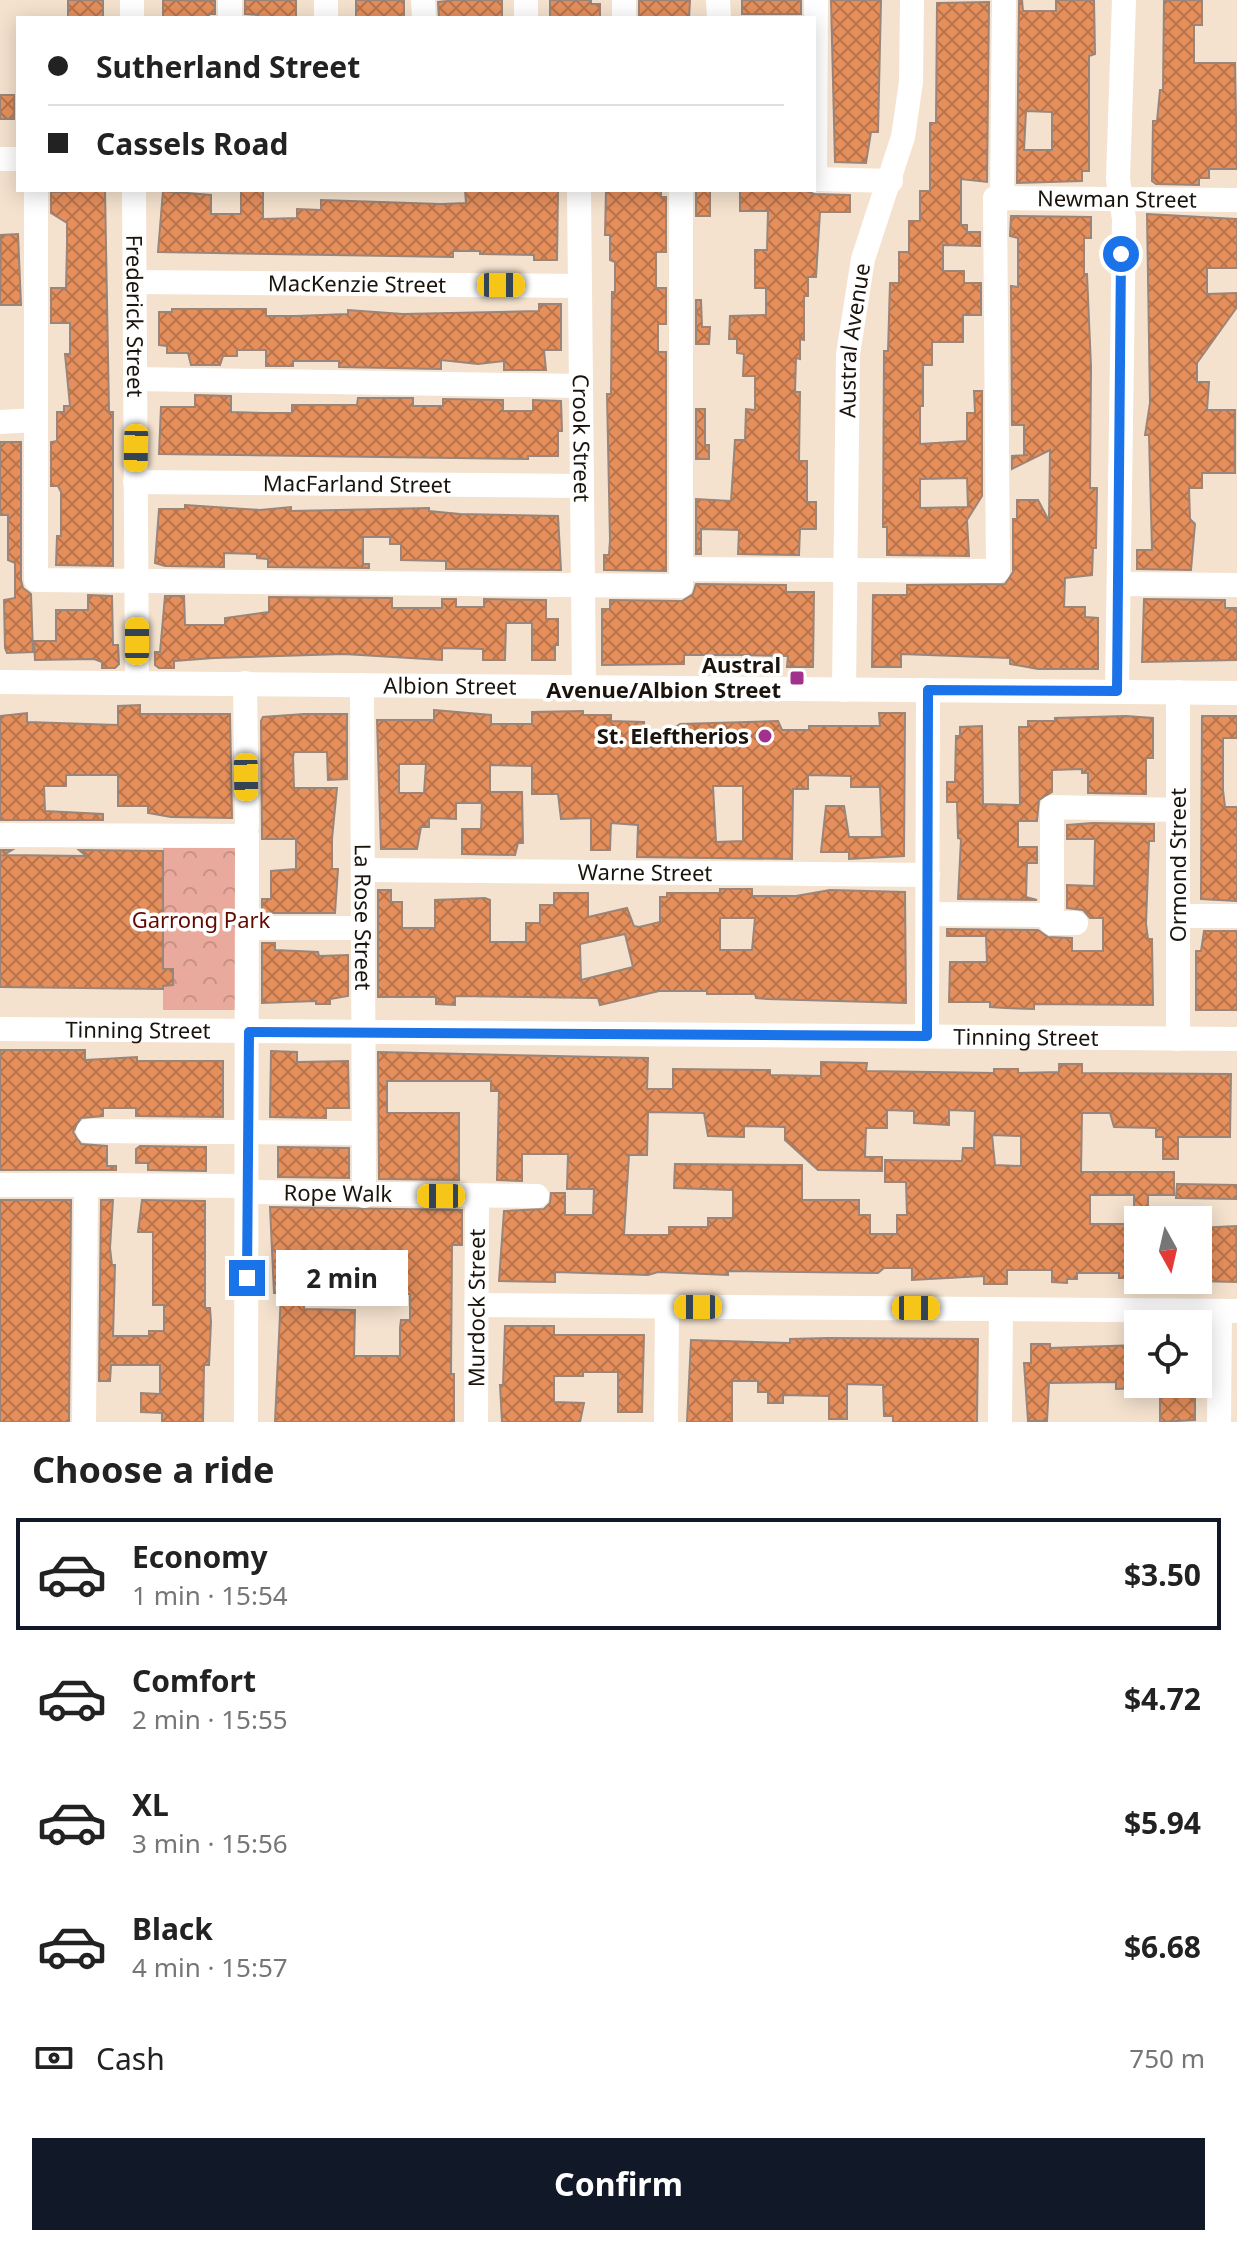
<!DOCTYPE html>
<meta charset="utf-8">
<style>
body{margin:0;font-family:"Noto Sans",sans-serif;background:#f6f6f6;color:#222;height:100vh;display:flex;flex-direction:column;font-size:30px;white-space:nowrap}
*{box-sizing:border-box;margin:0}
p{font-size:26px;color:#767676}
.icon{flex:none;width:44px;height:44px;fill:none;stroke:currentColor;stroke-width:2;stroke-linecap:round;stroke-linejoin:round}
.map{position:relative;height:1422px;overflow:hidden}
.sheet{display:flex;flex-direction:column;background:#fff;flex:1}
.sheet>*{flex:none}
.banner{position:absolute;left:16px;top:16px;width:800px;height:176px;border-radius:0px;box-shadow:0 4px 20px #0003;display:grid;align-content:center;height:176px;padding:0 32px;background:#fff}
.needle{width:52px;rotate:172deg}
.fabs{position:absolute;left:1124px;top:1206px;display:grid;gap:16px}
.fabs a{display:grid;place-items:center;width:88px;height:88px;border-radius:0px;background:#fff;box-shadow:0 4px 20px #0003;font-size:40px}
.end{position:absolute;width:36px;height:36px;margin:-18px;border:10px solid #1a73e8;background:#fff;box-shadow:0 0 0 4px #fff}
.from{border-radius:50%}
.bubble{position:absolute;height:56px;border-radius:0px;background:#fff;box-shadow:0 4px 20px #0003;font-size:26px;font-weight:700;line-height:56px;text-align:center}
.car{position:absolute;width:24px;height:48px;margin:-24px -12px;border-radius:10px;box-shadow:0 0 6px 2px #0007;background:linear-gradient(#f5c518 24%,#345 0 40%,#f5c518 0 76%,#345 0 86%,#f5c518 0)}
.banner b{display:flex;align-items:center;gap:28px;height:76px;font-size:30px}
.banner b+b{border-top:2px solid #e0e0e0}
.banner i{width:20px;height:20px;background:#222}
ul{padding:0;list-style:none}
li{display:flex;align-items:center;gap:24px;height:112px;margin:0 16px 12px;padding:0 16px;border:4px solid transparent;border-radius:0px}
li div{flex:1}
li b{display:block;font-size:30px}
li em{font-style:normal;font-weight:700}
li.on{border-color:#111827}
li>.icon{width:72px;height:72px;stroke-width:1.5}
h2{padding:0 32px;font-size:36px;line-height:96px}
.pay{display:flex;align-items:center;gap:20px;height:88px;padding:0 32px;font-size:30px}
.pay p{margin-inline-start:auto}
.action{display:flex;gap:16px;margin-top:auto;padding:16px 32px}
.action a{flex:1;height:92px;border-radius:0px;background:#111827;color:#fff;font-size:32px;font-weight:700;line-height:92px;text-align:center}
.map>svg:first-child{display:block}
.forest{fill:url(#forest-crowns)}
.building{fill:url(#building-cross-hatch);stroke:#9b8478;stroke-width:2;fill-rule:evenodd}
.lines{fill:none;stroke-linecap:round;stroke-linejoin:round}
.minor{stroke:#fff;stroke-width:24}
.route{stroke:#1a73e8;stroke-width:10}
.poi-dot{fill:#a2318e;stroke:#fff;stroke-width:3}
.labels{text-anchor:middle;stroke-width:7;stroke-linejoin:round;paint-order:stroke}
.street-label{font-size:22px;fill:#1a140d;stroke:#fff}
.poi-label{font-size:22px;font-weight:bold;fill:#1a140d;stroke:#fff;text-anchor:end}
.park-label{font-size:22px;fill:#630a00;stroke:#fff}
</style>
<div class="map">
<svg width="1237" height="1422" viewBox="0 0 1237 1422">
<defs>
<pattern id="forest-crowns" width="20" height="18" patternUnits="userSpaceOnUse" patternTransform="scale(2)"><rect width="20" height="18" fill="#e9aa9d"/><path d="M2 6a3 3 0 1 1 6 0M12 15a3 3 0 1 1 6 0" fill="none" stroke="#c79186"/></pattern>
<pattern id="building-cross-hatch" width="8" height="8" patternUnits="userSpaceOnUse" patternTransform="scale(2)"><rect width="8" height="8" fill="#e58f5d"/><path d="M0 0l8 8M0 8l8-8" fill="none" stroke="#b9744b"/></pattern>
</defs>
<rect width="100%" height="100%" fill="#f4e2ce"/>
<!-- forest -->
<polygon class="forest" points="163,848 239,848 240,1010 163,1010"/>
<!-- building -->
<g class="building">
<rect x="68" y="0" width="35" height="18"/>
<polygon points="163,0 215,1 215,14 209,14 209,18 163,18"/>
<polygon points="245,0 296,0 296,18 258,18 258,15 245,14"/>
<rect x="356" y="0" width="48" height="18"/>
<polygon points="456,0 502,0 502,18 439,18 438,2"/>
<polygon points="550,0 591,0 591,4 600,4 600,18 550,18"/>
<polygon points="639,0 690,0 689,18 639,18"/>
<rect x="742" y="0" width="59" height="14"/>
<polygon points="831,0 881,0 878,132 871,132 866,163 835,162"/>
<path d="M1019 0H1022L1023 11H1056V0H1094L1095 54 1089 56V171H1082V181L1017 183ZM1026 111 1052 112V150H1024Z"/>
<polygon points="1164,0 1202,0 1202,25 1194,25 1194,63 1235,63 1237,169 1209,169 1209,178 1199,178 1199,185 1156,184 1152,181 1153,121 1157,121 1160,90 1163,90"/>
<path d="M989 2 987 182 961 179V225H967V232H980V246L943 245V271H964V283H981V315H963V342H932V365H923V406H920V444L967 441V413H975L974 391H982V496L967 520 969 556 887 555V527H883L884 351H888L890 283H899V252H909V221H920V191H930V123H936L937 3ZM967 478 968 507 920 508V479Z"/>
<rect x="0" y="95" width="14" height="24"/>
<polygon points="105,190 109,412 113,412 113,566 56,565 57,536 61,536 61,492 58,486 51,486 51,442 57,441 57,412 64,412 64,406 70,406 65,354 70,354 70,323 51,323 51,288 66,288 67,246 67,223 51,213 51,192"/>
<polygon points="241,190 263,190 263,219 297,218 297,209 321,210 321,200 441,204 466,203 465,190 558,191 557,260 534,260 534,255 480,254 480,251 453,251 453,257 158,252 163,191 211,195 211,214 241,214"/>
<polygon points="606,190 661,190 661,197 666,197 666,252 656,252 656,288 666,288 666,324 658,324 658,352 666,352 666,571 604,570 604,555 609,555 610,540 607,394 611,394 612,292 615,292 615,262 610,260 610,235 605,235"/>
<rect x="696" y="190" width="14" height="26"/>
<polygon points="740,190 804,190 814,194 850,195 850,212 820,212 816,277 808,277 808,296 804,296 804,340 800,339 800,359 796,358 795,392 800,392 799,461 807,461 807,502 816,502 816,529 800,529 799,555 738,554 739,530 701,529 701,554 696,554 696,499 731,501 735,440 745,440 746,409 755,410 755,376 743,376 744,354 737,353 737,339 729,339 730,316 766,315 766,288 755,288 755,250 767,250 768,211 740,211"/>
<polygon points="1147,214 1237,219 1237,268 1207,268 1207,294 1236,293 1237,307 1197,363 1197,382 1209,382 1207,410 1235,410 1235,473 1202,473 1202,488 1189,488 1190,519 1195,524 1191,570 1137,569 1137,550 1152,550 1149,435 1145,435 1150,403"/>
<polygon points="1011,216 1091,217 1091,238 1084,238 1084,274 1087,274 1091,367 1090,488 1097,488 1096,548 1093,548 1092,575 1065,578 1064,607 1085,607 1085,617 1098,618 1098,669 1038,669 1010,664 1010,658 901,654 901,667 872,667 873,595 907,595 907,585 1005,584 1013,572 1013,519 1017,519 1017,500 1038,500 1049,521 1050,450 1012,469 1012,456 1028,455 1024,455 1024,425 1012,425 1011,286 1018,287 1018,238 1010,236"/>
<polygon points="18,234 21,305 0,305 1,235"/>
<polygon points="696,300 701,300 702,327 710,327 709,344 696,344"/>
<polygon points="539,304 561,304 561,350 544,350 546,370 504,370 504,361 478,364 441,360 441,369 339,367 339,361 293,361 293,366 266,366 266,350 237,350 237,356 223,356 220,365 191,365 188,353 167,353 167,346 159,345 159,312 172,312 172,309 266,309 266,316 296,316 348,314 348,310 403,314 539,311"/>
<polygon points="195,395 231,396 231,412 266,413 292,413 292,405 357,405 358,398 413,398 413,406 443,406 443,399 503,400 503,411 533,411 533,400 561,401 562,431 558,431 558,456 528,456 528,459 159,454 161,407 195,407"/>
<polygon points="696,409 705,409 705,445 709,445 709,459 696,459"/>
<polygon points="0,442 21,442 21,580 23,588 31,594 33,652 7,653 5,648 4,600 15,598 15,563 8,560 8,515 0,515"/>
<polygon points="185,505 260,510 291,507 291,511 429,508 429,511 460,514 558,516 561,570 446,569 446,561 401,560 401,544 390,544 390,537 363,537 363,564 369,564 369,568 268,567 268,559 257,558 257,554 224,553 224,567 165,566 155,563 159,509 185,509"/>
<polygon points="696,584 786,585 786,592 814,592 813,667 787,667 788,656 740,655 684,655 684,664 602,665 602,609 610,609 610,600 682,601 693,594"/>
<polygon points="88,595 112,596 113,645 118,645 119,664 115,668 102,668 102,662 94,659 35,660 34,641 56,641 56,610 88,610"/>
<polygon points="165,596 184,596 185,625 225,625 225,618 269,612 269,597 392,598 392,608 442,608 442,599 456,599 456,607 484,607 484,599 546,600 546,619 558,619 558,645 555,645 555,660 532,660 532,623 506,623 505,660 483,660 483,649 442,648 442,660 344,654 214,658 174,661 174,668 159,668 155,665 155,652 160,652"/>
<polygon points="1144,599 1225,600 1225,608 1237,608 1237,660 1142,662"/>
<polygon points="140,705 140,714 230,714 232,818 171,817 148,813 148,806 118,806 118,775 66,775 66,786 44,786 45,811 103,814 103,820 0,820 0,716 27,713 27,722 118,725 118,706"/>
<path d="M434 710 491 715V724H532V712L583 711V715H611V721L644 722 646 749 680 724 778 721 782 730H809V726H880L879 713H905L904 856 849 859V852H821L826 806H844L849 837H882L880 787H851V776L808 775V789H793L792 859 637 857 638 825 611 823 610 850H591V818L561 819 558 794H532V766L490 765V792H522L523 843H518L515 855 462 854V829H481L482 803H456V819L429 818V827H421L417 849H381L377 720H434ZM399 764H426L424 793H399ZM713 786H743V841L716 842Z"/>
<polygon points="304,714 347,714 347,779 328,780 327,752 294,752 293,757 294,788 337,788 332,839 332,869 338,869 335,913 262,913 262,899 271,899 271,871 296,869 296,839 262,839 261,721 263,717"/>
<polygon points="1126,716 1153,718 1153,758 1146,758 1146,794 1088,793 1088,773 1082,773 1082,769 1052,770 1052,792 1039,800 1037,821 1018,821 1018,847 1037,847 1037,863 1027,863 1026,897 1037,900 958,899 961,839 958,838 957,802 947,802 947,782 955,782 956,736 960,736 960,727 982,726 983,804 1020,805 1019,727 1028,727 1028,721 1055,721 1055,718"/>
<polygon points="1202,716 1237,716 1237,738 1223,738 1223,790 1225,807 1237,807 1237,901 1201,899"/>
<polygon points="1093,823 1154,824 1154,841 1149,841 1146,924 1148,939 1152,939 1153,1005 1034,1004 1034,1009 1005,1008 990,1007 990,1002 949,1002 950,962 987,962 986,936 947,936 947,929 1038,930 1048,937 1072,938 1072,951 1103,951 1103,918 1090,918 1083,910 1067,908 1067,885 1094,886 1095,839 1067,839 1067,825"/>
<polygon points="0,850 12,850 4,855 86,856 79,850 163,851 163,969 173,969 173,985 163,986 163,989 0,987"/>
<path d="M720 889H752V896H796L830 890 905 892 906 1003 767 999 756 998 755 994H707V991H659L600 1005 598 998 455 996V1005L436 1004V997H378V890H391V902H402V928H435V900L485 898 490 900V942H526V923H540V905H554V893H588V917L627 908 634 926 639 927 660 922V897H667V893H720ZM720 918H755L752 950H720ZM625 934 633 967 581 980 580 944Z"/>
<polygon points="1204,931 1237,931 1237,1010 1196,1010 1196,951 1201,951"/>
<polygon points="262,943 275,943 275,950 318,952 319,956 348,955 348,996 330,999 330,1004 316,1004 316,1001 262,1003"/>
<polygon points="0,1050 85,1050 85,1060 137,1057 137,1061 223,1061 223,1117 136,1116 136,1108 103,1108 103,1116 81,1118 73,1132 81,1144 107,1146 107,1166 116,1166 116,1170 0,1170"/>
<polygon points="271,1051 297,1052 297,1062 348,1061 349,1108 326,1108 326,1118 270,1117"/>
<path d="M378 1052 648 1058 647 1089H673V1069L770 1070V1075L821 1076V1062L867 1063 866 1071 994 1073V1069H1018V1073L1059 1072V1064H1082V1073L1231 1074 1230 1137H1178V1159H1163V1137H1156V1128L1114 1127 1110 1113H1082L1081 1172H1174V1195H1148V1220H1134V1195H1090V1224H1138V1278H1119V1273H1077V1279H1067V1283L1052 1282V1270H1007V1284H984V1276L912 1280V1268H884L878 1273 728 1271V1275L658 1272 648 1275 555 1272V1282L499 1281 504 1211 544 1209 550 1203 551 1193H565V1215H593L594 1189H567L568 1154H522V1181L497 1180 499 1091H491V1081H387V1113H459V1180L379 1179ZM887 1110 914 1111V1123L949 1125V1110L975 1111 974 1148H963L962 1161 885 1160V1182H906L907 1215H897V1234H870V1215H859V1200H802V1165L675 1164 674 1188 733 1190V1218H708V1227H669V1235H624L629 1155H647L648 1112 704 1113 708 1136 744 1137V1126L785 1127V1140L818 1170 882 1171V1157H865L866 1128H887ZM992 1135 1021 1136V1166L995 1165Z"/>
<polygon points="140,1146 206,1147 206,1171 148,1170 148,1163 136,1163 136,1149"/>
<polygon points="278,1147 349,1148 349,1178 278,1177"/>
<polygon points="1177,1184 1237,1185 1237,1199 1176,1198"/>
<polygon points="0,1200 71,1200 69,1422 0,1422"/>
<polygon points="101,1200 113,1200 110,1248 112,1265 115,1265 113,1336 149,1336 149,1331 164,1331 164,1305 153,1305 153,1232 138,1232 142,1200 205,1201 205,1308 210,1308 211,1322 209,1365 204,1365 203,1422 162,1422 162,1413 141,1412 141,1393 160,1394 160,1365 111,1365 110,1381 99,1381"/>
<path d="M270 1207 462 1210V1245H452L451 1374H454V1422H275L281 1293H274ZM305 1255 358 1256V1294H410V1320H401L400 1328V1356H354L355 1310 304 1309Z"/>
<polygon points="1236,1226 1237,1282 1198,1281 1198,1228"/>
<polygon points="505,1326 554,1326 554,1335 644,1335 642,1412 618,1412 618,1372 583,1372 583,1376 554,1376 554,1402 584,1403 580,1422 502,1422 500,1385 503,1385"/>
<polygon points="828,1338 978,1339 977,1422 893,1422 893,1416 884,1416 883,1385 847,1384 847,1419 829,1419 829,1396 783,1395 783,1403 768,1403 768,1392 758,1392 758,1381 732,1381 732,1422 687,1422 691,1340 790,1343 790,1339"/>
<polygon points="1031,1344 1050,1344 1050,1348 1138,1345 1138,1388 1116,1389 1116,1382 1049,1383 1047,1421 1028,1421 1024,1363 1031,1363"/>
<polygon points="1160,1384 1195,1384 1195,1420 1160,1422"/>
</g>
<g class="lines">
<!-- minor -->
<g class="minor">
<polyline points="132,0 132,18"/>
<polyline points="230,0 230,18"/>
<polyline points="326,0 326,18"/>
<polyline points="423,0 424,18"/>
<polyline points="526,0 526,18"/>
<polyline points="718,0 719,18"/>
<polyline points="624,18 624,0"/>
<polyline points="0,159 18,159"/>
<polyline points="814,179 891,181"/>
<polyline points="815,179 816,0"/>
<polyline points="36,190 36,580 681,586 681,190"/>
<path id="s1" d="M134 190 137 683"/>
<path id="s2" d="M579 190 584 687"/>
<polyline points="1002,198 1004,0"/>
<path id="s3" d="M135 282 579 286"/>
<polyline points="135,379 580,386"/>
<polyline points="0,422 36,420"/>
<path id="s4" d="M135 482 580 486"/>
<path id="s5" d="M681 569 998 571 995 198 1237 200"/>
<polyline points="1119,584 1237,585"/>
<path id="s6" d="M0 682 1237 693"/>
<polyline points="245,683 247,826"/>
<path id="s7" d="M362 685 364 1196"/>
<path id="s8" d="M844 690 848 354 863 259 903 137 911 82 912 0"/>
<polyline points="1117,691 1124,219 1118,179 1124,0"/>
<polyline points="1178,692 1178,1039"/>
<polyline points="0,835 247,836 246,1422"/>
<path id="s9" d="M363 870 928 875"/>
<polyline points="928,914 1044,915 1052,923 1052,807 1178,810"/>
<polyline points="1178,916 1237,916"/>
<polyline points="1052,923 1076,923"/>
<polyline points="248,928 363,928"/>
<path id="s10" d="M0 1029 1237 1039"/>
<polyline points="927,1036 928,690"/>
<polyline points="88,1131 364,1133"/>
<polyline points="0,1185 86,1185"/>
<path id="s11" d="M248 1192 537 1196"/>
<polyline points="476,1305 1237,1311"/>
<polyline points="84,1422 86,1185 248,1186"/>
<path id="s12" d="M476 1422 477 1196"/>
<polyline points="666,1422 667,1307"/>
<polyline points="1000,1422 1001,1309"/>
<polyline points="1219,1422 1220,1311"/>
</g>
</g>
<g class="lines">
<!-- route -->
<polyline class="route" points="247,1278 249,1032 927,1036 928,690 1117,691 1121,254"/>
</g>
<!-- markers -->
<g class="poi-dot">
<rect x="789" y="670" width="16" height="16" rx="4"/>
<circle cx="765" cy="736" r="8"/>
</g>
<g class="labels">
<!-- street labels -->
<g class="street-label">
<text dy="8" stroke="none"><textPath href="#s5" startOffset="812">Newman Street</textPath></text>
<text dy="8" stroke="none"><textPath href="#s3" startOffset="222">MacKenzie Street</textPath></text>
<text dy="8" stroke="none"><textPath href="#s1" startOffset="126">Frederick Street</textPath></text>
<text dy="8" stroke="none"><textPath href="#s8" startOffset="350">Austral Avenue</textPath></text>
<text dy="8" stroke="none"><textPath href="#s2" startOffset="248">Crook Street</textPath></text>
<text dy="8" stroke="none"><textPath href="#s4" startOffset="222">MacFarland Street</textPath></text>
<text dy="8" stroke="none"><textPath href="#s6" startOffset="450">Albion Street</textPath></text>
<text transform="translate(1178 865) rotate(-90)" y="8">Ormond Street</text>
<text dy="8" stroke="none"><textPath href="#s9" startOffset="282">Warne Street</textPath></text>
<text dy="8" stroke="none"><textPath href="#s7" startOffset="232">La Rose Street</textPath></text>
<text dy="8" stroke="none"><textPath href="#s10" startOffset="138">Tinning Street</textPath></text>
<text dy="8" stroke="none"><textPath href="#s10" startOffset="1026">Tinning Street</textPath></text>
<text dy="8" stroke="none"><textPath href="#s11" startOffset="90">Rope Walk</textPath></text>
<text dy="8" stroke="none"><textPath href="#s12" startOffset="114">Murdock Street</textPath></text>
</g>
<!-- poi labels -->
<g class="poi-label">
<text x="781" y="673">Austral<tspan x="781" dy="25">Avenue/Albion Street</tspan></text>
<text x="749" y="744">St. Eleftherios</text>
</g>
<!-- park labels -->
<g class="park-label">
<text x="201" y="928">Garrong Park</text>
</g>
</g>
</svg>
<div class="fabs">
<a><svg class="needle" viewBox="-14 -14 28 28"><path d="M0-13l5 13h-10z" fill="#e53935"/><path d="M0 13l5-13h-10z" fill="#767676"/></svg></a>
<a><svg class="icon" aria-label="locate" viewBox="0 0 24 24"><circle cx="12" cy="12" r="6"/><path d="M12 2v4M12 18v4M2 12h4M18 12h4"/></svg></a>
</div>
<i class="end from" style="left:1121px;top:254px"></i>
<i class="end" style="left:247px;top:1278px"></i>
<div class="bubble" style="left:276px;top:1250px;width:132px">2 min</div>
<i class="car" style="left:501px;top:285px;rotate:90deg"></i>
<i class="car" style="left:136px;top:448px;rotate:181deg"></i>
<i class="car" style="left:137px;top:641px;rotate:0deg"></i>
<i class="car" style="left:246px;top:777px;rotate:179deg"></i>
<i class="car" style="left:441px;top:1196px;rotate:270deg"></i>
<i class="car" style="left:698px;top:1307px;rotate:270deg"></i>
<i class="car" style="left:916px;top:1308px;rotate:90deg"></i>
<div class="banner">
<b><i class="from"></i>Sutherland Street</b>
<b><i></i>Cassels Road</b>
</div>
</div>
<section class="sheet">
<h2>Choose a ride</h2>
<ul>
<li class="on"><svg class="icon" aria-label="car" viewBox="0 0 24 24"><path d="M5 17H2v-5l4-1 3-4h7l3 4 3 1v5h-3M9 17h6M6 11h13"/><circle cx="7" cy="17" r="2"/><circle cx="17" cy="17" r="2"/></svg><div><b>Economy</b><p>1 min · 15:54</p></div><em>$3.50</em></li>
<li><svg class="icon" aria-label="car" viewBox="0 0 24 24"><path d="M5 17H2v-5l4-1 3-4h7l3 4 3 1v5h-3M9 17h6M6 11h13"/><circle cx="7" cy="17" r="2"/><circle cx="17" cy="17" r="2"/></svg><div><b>Comfort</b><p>2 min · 15:55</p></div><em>$4.72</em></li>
<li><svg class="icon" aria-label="car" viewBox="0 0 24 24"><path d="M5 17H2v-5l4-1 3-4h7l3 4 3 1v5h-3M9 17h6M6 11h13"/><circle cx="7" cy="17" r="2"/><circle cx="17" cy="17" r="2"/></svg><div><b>XL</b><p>3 min · 15:56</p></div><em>$5.94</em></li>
<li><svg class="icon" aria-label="car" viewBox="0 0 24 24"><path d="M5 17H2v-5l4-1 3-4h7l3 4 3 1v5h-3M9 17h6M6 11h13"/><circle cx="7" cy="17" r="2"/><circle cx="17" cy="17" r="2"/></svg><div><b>Black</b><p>4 min · 15:57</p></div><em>$6.68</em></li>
</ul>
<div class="pay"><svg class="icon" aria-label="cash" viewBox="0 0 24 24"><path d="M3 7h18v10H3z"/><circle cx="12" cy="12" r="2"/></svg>Cash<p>750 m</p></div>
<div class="action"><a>Confirm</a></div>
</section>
